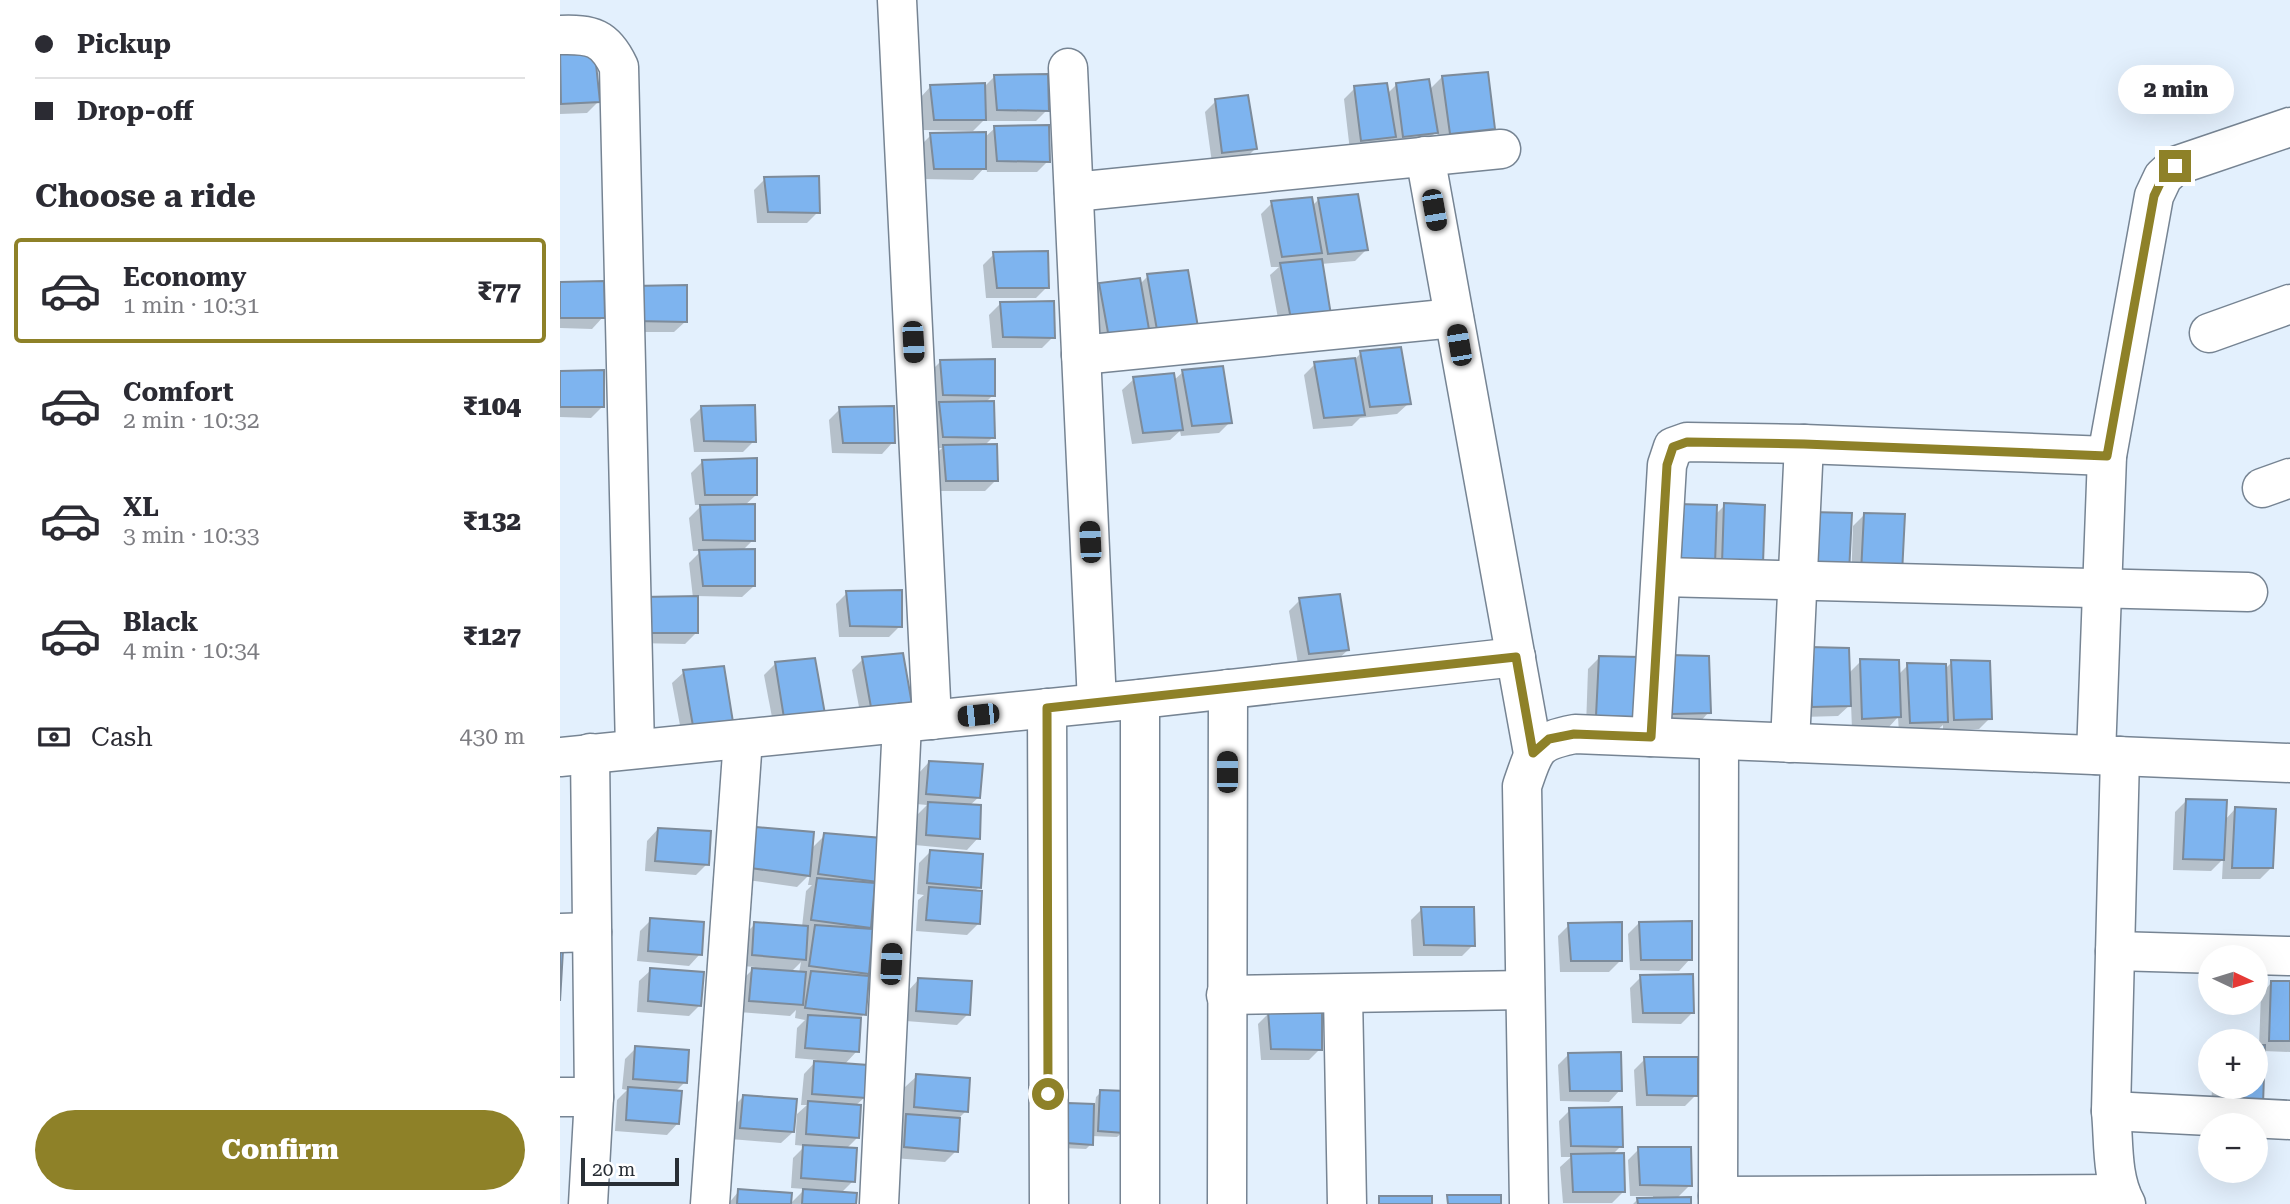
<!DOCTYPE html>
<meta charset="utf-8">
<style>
body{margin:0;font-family:"Roboto Serif",serif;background:#f2f2f3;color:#2b2b33;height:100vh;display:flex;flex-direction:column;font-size:26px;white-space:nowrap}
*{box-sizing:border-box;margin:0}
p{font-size:23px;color:#7c7c81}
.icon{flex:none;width:38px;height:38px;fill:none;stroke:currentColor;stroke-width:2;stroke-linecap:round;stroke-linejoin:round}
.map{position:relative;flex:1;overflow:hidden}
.panel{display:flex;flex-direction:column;background:#fff;width:560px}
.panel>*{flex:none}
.hud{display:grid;align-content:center;height:154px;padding:0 35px;background:#fff}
.needle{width:46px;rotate:94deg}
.tools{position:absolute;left:1638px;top:945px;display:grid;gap:14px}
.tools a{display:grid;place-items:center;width:70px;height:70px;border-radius:50%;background:#fff;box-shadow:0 7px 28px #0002;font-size:35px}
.scale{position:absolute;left:21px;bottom:18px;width:98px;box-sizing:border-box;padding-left:7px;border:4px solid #282e35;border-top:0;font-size:19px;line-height:24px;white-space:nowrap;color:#282e35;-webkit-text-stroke:5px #fff;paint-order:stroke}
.end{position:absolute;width:32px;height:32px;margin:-16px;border:9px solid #8e8128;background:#fff;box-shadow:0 0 0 4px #fff}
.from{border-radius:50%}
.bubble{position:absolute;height:49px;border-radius:24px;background:#fff;box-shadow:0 7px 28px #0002;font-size:23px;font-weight:800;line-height:49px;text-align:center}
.car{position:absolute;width:21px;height:42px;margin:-21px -10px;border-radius:9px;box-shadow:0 0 5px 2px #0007;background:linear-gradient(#222 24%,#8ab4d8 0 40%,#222 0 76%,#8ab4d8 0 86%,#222 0)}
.hud b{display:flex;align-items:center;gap:24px;height:66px;font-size:26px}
.hud b+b{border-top:2px solid #e1e1e2}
.hud i{width:18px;height:18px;background:#2b2b33}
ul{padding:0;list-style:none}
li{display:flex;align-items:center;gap:21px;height:105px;margin:0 14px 10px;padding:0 21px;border:4px solid transparent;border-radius:7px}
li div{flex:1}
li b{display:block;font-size:26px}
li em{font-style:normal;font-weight:800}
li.selected{border-color:#8e8128}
li>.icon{width:63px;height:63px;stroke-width:1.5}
h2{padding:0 35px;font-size:32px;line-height:84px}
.pay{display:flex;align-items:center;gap:18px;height:77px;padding:0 35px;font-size:26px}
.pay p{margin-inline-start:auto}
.button{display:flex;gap:14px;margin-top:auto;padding:14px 35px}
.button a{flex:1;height:80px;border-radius:42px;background:#8e8128;color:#fff;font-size:28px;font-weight:800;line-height:80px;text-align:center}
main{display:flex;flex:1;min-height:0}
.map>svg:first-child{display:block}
.shadow{fill:#0003;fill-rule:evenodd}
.building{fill:#7eb4ef;stroke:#7d8b9a;stroke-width:2}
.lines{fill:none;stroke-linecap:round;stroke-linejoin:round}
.minor-casing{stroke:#768493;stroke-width:41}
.minor{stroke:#fff;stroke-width:38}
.route{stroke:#8e8128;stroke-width:9}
</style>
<main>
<section class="panel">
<div class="hud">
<b><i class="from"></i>Pickup</b>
<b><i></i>Drop-off</b>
</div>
<h2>Choose a ride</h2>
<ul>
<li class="selected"><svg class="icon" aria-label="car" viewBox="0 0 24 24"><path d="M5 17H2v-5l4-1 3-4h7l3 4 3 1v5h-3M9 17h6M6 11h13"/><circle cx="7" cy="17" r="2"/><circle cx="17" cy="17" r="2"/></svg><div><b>Economy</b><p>1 min · 10:31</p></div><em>₹77</em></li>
<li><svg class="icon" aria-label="car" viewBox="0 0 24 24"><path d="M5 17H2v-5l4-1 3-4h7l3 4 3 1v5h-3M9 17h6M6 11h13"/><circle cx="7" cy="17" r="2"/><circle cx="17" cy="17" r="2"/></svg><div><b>Comfort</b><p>2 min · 10:32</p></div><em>₹104</em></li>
<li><svg class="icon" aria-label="car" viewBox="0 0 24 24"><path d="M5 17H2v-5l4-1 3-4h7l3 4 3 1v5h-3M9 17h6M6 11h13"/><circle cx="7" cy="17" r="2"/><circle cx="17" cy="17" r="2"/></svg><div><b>XL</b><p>3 min · 10:33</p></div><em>₹132</em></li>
<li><svg class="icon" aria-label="car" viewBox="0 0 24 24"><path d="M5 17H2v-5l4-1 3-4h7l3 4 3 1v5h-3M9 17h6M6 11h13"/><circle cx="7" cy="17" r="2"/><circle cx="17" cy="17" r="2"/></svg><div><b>Black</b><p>4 min · 10:34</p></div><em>₹127</em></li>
</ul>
<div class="pay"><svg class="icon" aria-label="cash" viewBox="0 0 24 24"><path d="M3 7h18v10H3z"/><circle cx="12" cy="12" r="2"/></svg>Cash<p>430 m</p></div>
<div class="button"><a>Confirm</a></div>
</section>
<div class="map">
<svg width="1730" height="1204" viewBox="0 0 1730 1204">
<rect width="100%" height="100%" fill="#e3f0fd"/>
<!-- shadow -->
<g class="shadow">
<polygon points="0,50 38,102 27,113 0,114"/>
<polygon points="434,77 487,110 476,121 426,121 426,118 413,131 363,130 360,98 371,86 426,85"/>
<polygon points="882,77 933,129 922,140 879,145 877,131 865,143 833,147 832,139 823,147 790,151 784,99 795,88 827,94 837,84 869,90"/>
<polygon points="656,101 695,149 684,160 652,163 645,112"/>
<polygon points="435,128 488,161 477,172 427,172 426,166 413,180 363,179 360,146 371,135 424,138"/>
<polygon points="205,179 258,212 247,223 197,223 194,190"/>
<polygon points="758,200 806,250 795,261 761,264 769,314 720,329 710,275 719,267 711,267 701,214 712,203 752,206"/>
<polygon points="434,254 487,287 476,298 426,298 423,265"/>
<polygon points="588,276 636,326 538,348 529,295 540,284 580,284"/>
<polygon points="0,284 43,317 32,329 0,328"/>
<polygon points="61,299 126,321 114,332 65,332"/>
<polygon points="440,304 493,337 482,348 432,348 429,315"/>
<polygon points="801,353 849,403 837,414 800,418 792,426 753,429 744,375 755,364 794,360"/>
<polygon points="380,362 433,395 426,402 433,437 424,446 436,480 425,491 375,491 372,458 382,448 372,448 369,414 377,406 373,406 369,373"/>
<polygon points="623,372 670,422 659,433 621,436 620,431 610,440 572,444 562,390 574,379 613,381"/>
<polygon points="0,373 43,406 31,418 0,417"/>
<polygon points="141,408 194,441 183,452 134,452 130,419"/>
<polygon points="280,409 333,442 322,454 272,453 269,420"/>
<polygon points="143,461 196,495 184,506 193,540 182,551 194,586 182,597 136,596 136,633 125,644 75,643 133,598 129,563 141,551 133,551 129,518 142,505 135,505 131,473"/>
<polygon points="1165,505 1203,506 1151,574 1155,515"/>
<polygon points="1304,515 1343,516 1291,584 1293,526"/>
<polygon points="287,593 340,626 329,637 279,637 276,604"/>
<polygon points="740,600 788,650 776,661 738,664 729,611"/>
<polygon points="341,655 302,723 292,670 303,659"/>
<polygon points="1111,657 1149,712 1138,724 1102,725"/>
<polygon points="1039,658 1075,716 1064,727 1026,727 1028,669"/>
<polygon points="1239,660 1288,674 1301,661 1338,675 1348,665 1384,670 1392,662 1430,718 1419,729 1383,730 1383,725 1375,732 1339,733 1338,717 1328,728 1292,729 1291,704 1278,716 1242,717"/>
<polygon points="215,664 263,714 214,728 204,675"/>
<polygon points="124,672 171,722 122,736 112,683"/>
<polygon points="369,762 419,797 409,806 418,838 407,850 355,845 357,815 367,805 356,804 358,774"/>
<polygon points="1626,801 1664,821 1675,809 1711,868 1700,879 1662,879 1663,859 1651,871 1613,870 1615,812"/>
<polygon points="98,829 147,864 136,875 85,871 87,841"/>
<path d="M265 835 316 881 313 884 309 927 306 930 307 973 304 977V1014L300 1019 297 1051 284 1065 304 1098 295 1106 297 1138 286 1149 293 1181 281 1193 294 1204H230L245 1189 231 1188 233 1158 245 1146 235 1145 237 1114 247 1105H241L244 1074 257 1060 235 1058 237 1028 245 1020 235 1018 236 1010 230 1016 179 1012 181 981 195 967 182 966 184 935 195 924 242 927 246 891 252 885H248L250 874 237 887 180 879 185 840 251 849ZM241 962 239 973 231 972Z"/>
<polygon points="370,852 419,887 414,892 418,924 407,935 356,931 358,900 364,895 357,894 359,863"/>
<polygon points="862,909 913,945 902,956 853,956 851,920"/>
<polygon points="91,920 140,954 129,966 77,961 80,931"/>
<polygon points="1079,923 1130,959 1119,971 1070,970 1068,934"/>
<polygon points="1009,925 1060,961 1049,972 1000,972 998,936"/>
<polygon points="91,970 140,1005 129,1016 77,1012 79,981"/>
<polygon points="1081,977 1132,1013 1121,1024 1072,1023 1070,988"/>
<polygon points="359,979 408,1014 397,1025 346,1021 348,991"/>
<polygon points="1712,982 1730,983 1730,1052 1703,1051 1701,1105 1651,1115 1652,1087 1696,1087 1696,1047 1699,1047 1701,994"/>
<polygon points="709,1013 760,1049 749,1060 701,1060 698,1024"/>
<polygon points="76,1048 125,1082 115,1092 118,1123 107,1135 55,1131 57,1100 67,1090 62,1089 65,1059"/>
<polygon points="1009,1054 1060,1090 1049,1102 1000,1101 998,1065"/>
<polygon points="1085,1059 1136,1095 1125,1106 1076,1106 1074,1070"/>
<polygon points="357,1076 406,1111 398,1119 396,1151 385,1162 333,1158 336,1127 343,1120 345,1087"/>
<polygon points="541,1092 563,1132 557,1137 531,1136 531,1144 526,1149 502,1148 509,1105 535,1105 536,1097"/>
<polygon points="183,1097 233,1132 221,1143 170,1139 172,1108"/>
<polygon points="1010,1110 1061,1146 1052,1155 1063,1192 1052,1203 1003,1203 1000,1167 1011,1157 1001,1157 999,1121"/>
<polygon points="1079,1149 1130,1185 1116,1199 1129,1204 1073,1204 1078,1199 1093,1199 1093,1196 1070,1196 1068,1160"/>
<polygon points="179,1191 229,1204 168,1204"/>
</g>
<!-- building -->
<g class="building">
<polygon points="34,45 40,102 1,104 0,49"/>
<polygon points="928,72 935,129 890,134 882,76"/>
<polygon points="488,74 489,111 437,110 434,75"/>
<polygon points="869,79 878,133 843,137 836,83"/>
<polygon points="425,83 426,120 374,120 370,85"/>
<polygon points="827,83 836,137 801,141 794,86"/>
<polygon points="688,95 697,149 662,153 655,99"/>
<polygon points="489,125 490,162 437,161 434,126"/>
<polygon points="426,132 426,169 374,169 370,133"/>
<polygon points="259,176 260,213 208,212 204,177"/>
<polygon points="798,194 808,250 768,254 758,198"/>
<polygon points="752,197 762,253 722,257 711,201"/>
<polygon points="488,251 489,288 437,288 433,252"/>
<polygon points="762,259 771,315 731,319 720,263"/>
<polygon points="628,270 638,327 597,330 587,274"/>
<polygon points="580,278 590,335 549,338 539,283"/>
<polygon points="44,281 45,318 0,318 0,282"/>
<polygon points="127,285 127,322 75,321 72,286"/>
<polygon points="494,301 495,338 443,337 440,302"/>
<polygon points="841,347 851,404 810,407 800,351"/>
<polygon points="795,358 805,415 764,418 754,362"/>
<polygon points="435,359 435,396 383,395 380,360"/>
<polygon points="663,366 672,423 632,426 622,370"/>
<polygon points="44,370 44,407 0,407 0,371"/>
<polygon points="614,373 623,430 583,433 573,377"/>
<polygon points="434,401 435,438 383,437 379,402"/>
<polygon points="195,405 196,442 144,441 141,406"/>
<polygon points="334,406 335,443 283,443 279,407"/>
<polygon points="437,444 438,481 386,481 383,445"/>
<polygon points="197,458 197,495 145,495 142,460"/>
<polygon points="1164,503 1205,505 1203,564 1162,564"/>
<polygon points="195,504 195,541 143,540 140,505"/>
<polygon points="1117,504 1157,505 1155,565 1114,565"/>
<polygon points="1251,512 1292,513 1289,573 1248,572"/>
<polygon points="1304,513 1345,514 1342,574 1301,573"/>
<polygon points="195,549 195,586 143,586 139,550"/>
<polygon points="342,590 342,627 290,626 286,591"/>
<polygon points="780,594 789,650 749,654 739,598"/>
<polygon points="138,596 138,633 86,633 82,597"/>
<polygon points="1250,647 1289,648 1291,706 1252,707"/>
<polygon points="343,653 353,710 312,713 302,657"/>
<polygon points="1110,655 1149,656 1151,713 1112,714"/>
<polygon points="1039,656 1080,657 1077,717 1036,716"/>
<polygon points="255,658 265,714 224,718 215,662"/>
<polygon points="1300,659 1339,660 1341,717 1302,719"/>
<polygon points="1391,660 1430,661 1432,719 1394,720"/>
<polygon points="1347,663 1386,664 1388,722 1350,723"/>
<polygon points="164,666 173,722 133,726 123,670"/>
<polygon points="369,761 423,764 420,798 366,794"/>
<polygon points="1626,799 1667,800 1664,860 1623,859"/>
<polygon points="368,802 421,805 420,839 366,835"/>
<polygon points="1675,807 1716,809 1713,868 1672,868"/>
<polygon points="196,827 254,832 250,876 190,868"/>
<polygon points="98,828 151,831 149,865 95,861"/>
<polygon points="264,833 322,838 318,882 258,874"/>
<polygon points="370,850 423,854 421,888 367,883"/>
<polygon points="257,878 315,883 311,928 251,920"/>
<polygon points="369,887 422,891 420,924 366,920"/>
<polygon points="861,907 914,907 915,946 864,945"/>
<polygon points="90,918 144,922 142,955 88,951"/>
<polygon points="1132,921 1132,960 1081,960 1079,922"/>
<polygon points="194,922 248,926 246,960 192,955"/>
<polygon points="1062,922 1062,961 1011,961 1008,923"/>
<polygon points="255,925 313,929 309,974 249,966"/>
<polygon points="0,950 3,950 0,1001"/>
<polygon points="90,968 144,972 141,1006 88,1001"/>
<polygon points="192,968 246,972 243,1005 189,1001"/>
<polygon points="251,971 309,976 306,1015 245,1008"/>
<polygon points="1133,974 1134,1013 1083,1013 1080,975"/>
<polygon points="358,978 412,981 410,1015 356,1011"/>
<polygon points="1711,981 1730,981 1730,1041 1709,1041"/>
<polygon points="708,1011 762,1011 762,1050 711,1049"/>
<polygon points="248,1015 301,1018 299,1052 245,1048"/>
<polygon points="1696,1045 1705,1045 1703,1105 1662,1105 1662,1087 1696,1087"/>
<polygon points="75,1046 129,1050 127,1083 73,1079"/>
<polygon points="1061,1052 1062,1091 1010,1091 1008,1053"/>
<polygon points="1084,1057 1138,1057 1138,1096 1087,1095"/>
<polygon points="254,1061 308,1065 306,1098 252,1094"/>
<polygon points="356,1074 410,1078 408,1112 354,1107"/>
<polygon points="68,1087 122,1091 119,1124 66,1120"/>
<polygon points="540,1090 566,1091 564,1133 538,1131"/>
<polygon points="183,1095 237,1099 234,1132 180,1128"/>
<polygon points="248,1101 301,1105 299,1138 246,1134"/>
<polygon points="508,1103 534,1104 533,1145 506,1143"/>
<polygon points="1062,1107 1063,1147 1011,1146 1009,1108"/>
<polygon points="346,1114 400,1118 398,1152 344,1147"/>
<polygon points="243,1145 297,1148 295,1182 241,1178"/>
<polygon points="1078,1147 1131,1147 1132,1186 1080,1185"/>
<polygon points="1064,1153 1065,1192 1013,1192 1011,1154"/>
<polygon points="178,1189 232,1193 231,1204 177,1204"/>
<polygon points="243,1189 297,1193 296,1204 242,1204"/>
<polygon points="887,1195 941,1195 941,1204 888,1204"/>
<rect x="819" y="1196" width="53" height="8"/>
<polygon points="1131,1197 1131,1204 1078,1204 1077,1198"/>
</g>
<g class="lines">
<!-- minor casing -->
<g class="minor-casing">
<g id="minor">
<polyline points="337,0 372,720"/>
<path d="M0 35C32 34 45 37 59 67L75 749"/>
<polyline points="508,68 537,703"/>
<polyline points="865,156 973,753"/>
<polyline points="514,192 941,149"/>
<polyline points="1649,333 1730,304"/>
<polyline points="521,355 894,318"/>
<polyline points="1702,488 1730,478"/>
<polyline points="1101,577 1688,592"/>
<polyline points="487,708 489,1204"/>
<polyline points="1091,737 1107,465 1113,447 1127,442 1244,444 1547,456"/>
<polyline points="1230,743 1244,444"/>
<polyline points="1536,755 1547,456 1594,196 1603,177 1615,166 1730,127"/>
<path d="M1560 756 1551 1111C1554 1141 1551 1177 1566 1204"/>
<polyline points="0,757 580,699 956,657"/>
<polyline points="0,933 32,932"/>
<polyline points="1555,951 1730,956"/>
<polyline points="666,995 965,990"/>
<polyline points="783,995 787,1204"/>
<polyline points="0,1097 34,1097"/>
<polyline points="1551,1111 1730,1120"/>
<polyline points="1158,1196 1561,1194"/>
<polyline points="28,1204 34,1097 30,753"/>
<polyline points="150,1204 183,739"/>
<polyline points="319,1204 342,723"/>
<polyline points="580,1204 580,699"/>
<polyline points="667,1204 668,689"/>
<path d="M969 1204 962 786C975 749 974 742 1015 734L1730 763"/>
<polyline points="1158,1204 1159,740"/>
</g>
</g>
<!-- minor -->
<use href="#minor" class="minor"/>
</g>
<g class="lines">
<!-- route -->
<polyline class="route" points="488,1094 487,708 956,657 973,753 989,739 1014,734 1091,737 1107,465 1113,447 1127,442 1244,444 1547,456 1594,196 1603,177 1615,166"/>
</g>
</svg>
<div class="tools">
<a><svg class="needle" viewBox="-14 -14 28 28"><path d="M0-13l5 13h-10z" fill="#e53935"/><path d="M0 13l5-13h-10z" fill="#7c7c81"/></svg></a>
<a>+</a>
<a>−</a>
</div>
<div class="scale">20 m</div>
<i class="end from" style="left:488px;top:1094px"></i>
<i class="end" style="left:1615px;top:166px"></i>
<div class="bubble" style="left:1558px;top:65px;width:116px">2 min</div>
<i class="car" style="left:874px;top:210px;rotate:170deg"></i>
<i class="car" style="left:353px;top:342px;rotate:177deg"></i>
<i class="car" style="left:899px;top:345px;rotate:350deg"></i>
<i class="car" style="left:530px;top:542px;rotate:357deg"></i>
<i class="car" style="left:418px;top:715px;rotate:264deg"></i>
<i class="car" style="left:667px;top:772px;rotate:0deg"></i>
<i class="car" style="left:331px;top:964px;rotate:3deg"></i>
</div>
</main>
